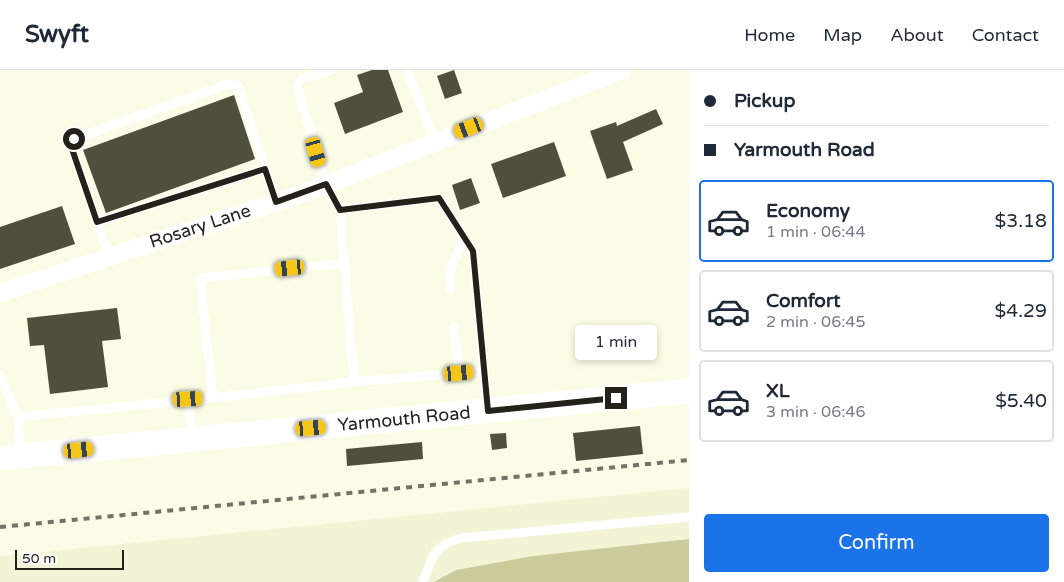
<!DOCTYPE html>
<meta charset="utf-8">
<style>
body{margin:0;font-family:"Varela Round",sans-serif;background:#f2f2f3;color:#1f2937;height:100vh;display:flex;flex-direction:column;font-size:19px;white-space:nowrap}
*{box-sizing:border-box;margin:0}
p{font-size:16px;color:#747a83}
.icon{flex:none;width:28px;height:28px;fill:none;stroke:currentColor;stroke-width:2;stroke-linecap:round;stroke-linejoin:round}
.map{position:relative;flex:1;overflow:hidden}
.sheet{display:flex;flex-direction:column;background:#fff;width:375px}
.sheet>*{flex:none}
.top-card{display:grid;align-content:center;height:110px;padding:0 15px;background:#fff}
.scale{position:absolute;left:15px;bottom:12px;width:109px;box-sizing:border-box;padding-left:5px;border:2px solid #22221a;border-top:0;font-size:14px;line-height:18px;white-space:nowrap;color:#22221a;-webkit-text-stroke:4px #fff;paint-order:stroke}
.end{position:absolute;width:22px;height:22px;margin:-11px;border:6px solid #22221a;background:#fff;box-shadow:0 0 0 2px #fff}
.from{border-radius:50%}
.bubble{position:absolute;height:35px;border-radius:5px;background:#fff;box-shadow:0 2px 8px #0003;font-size:16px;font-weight:600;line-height:35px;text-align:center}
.car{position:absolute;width:15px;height:30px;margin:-15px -8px;border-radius:6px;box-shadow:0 0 4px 1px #0007;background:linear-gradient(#f5c518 24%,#345 0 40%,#f5c518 0 76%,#345 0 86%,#f5c518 0)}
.top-card b{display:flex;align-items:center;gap:18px;height:48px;font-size:19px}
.top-card b+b{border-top:1px solid #e0e1e3}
.top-card i{width:12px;height:12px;background:#1f2937}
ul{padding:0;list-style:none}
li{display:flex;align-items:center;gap:15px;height:82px;margin:0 10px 8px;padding:0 5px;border:2px solid #e0e1e3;border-radius:5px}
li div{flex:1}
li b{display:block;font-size:19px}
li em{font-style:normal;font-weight:600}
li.on{border-color:#1a73e8}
li>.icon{width:45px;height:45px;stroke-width:1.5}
.primary-button{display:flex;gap:10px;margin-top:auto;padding:10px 15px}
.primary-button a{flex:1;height:58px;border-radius:5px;background:#1a73e8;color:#fff;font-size:20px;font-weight:600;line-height:58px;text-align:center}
header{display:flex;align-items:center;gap:30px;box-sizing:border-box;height:70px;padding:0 25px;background:#fff;border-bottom:1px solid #e0e1e3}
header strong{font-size:24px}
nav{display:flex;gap:28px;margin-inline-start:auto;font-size:18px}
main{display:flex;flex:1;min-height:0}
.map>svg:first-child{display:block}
.built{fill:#f3f4d6}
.green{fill:#cbcb9c}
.building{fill:#4f4f3d}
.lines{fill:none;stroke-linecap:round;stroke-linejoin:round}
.lane{stroke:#fff;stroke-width:9}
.street{stroke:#fff;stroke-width:18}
.secondary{stroke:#fff;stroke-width:25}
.rail{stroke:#727265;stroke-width:4;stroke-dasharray:6 6;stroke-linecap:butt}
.route{stroke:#22221a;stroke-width:6}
.labels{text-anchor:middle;stroke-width:5;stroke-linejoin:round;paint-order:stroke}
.street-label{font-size:18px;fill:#22221a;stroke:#fff}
</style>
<header>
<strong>Swyft</strong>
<nav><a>Home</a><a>Map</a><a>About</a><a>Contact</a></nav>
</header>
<main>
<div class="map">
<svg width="689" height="512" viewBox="0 0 689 512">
<rect width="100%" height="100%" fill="#fbfce6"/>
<!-- built -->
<polygon class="built" points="689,418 689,512 0,512 0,486"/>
<!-- green -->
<polygon class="green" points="689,469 689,512 434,512 456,500 533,486"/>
<!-- building -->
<g class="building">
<polygon points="372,0 388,0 403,42 345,64 334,33 363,22 357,5"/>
<polygon points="454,0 462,23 445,29 437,6"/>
<polygon points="234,25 255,89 106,143 83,80"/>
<polygon points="656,39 663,54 623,72 633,100 607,109 590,61 616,52 617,56"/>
<polygon points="554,72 566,106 503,128 491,94"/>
<polygon points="471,108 480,133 460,140 452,115"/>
<polygon points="62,136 75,174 0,199 0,157"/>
<polygon points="117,238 121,269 102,271 108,317 50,324 44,275 30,276 27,248"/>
<polygon points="640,356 643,384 576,391 573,363"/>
<polygon points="506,363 507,378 492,380 490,364"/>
<polygon points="422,372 423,389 347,396 346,379"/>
</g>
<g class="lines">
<!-- lane -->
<g class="lane">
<polyline points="332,0 301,9 297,16 326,114 340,140"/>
<polyline points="407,0 435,71"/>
<polyline points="97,152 265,99"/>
<polyline points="109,186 71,76 74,69 229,14 238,16 276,132"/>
<polyline points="345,193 200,208 213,328 354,312"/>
<polyline points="450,219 449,202 464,168"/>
<polyline points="454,257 459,303"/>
<polyline points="484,301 354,312 340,140 439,128 473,181 487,338"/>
<polyline points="0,305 18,347 21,386"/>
<polyline points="188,329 193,367"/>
<polyline points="18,347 213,328"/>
<path d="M423 512C433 487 432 476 461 468L689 447"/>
</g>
<!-- street -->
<polyline class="street" points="0,223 307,122 622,0"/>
<!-- secondary -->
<path class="secondary" id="s1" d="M0 388 689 321"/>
<!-- rail -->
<polyline class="rail" points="0,457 689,390"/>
</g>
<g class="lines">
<!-- route -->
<polyline class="route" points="74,69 71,76 97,152 265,99 276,132 326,114 340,140 439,128 473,181 488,341 616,328"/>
</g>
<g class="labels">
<!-- street labels -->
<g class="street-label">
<text transform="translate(200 156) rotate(-18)" y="6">Rosary Lane</text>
<text dy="6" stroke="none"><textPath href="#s1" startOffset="406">Yarmouth Road</textPath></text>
</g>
</g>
</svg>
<div class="scale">50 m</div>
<i class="end from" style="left:74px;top:69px"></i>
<i class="end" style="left:616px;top:328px"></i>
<div class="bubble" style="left:575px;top:255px;width:82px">1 min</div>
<i class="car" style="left:469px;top:58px;rotate:249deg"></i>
<i class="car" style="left:316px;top:82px;rotate:164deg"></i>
<i class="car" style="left:290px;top:198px;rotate:264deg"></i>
<i class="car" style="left:459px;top:303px;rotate:85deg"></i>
<i class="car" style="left:188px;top:329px;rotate:87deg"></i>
<i class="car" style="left:311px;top:358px;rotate:85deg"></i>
<i class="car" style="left:79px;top:380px;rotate:84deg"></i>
</div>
<section class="sheet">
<div class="top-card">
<b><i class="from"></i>Pickup</b>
<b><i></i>Yarmouth Road</b>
</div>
<ul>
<li class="on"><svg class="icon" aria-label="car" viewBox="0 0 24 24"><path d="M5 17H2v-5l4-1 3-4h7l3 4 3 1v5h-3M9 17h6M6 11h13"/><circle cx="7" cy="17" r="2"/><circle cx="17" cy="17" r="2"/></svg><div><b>Economy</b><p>1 min · 06:44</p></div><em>$3.18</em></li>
<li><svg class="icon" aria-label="car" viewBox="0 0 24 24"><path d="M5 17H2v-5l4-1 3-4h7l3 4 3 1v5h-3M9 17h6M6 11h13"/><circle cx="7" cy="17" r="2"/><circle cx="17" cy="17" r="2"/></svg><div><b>Comfort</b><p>2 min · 06:45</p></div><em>$4.29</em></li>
<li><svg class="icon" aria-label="car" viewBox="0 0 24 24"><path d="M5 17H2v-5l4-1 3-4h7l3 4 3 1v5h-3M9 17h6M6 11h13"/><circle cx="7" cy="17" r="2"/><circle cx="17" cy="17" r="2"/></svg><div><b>XL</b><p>3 min · 06:46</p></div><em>$5.40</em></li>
</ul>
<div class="primary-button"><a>Confirm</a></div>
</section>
</main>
